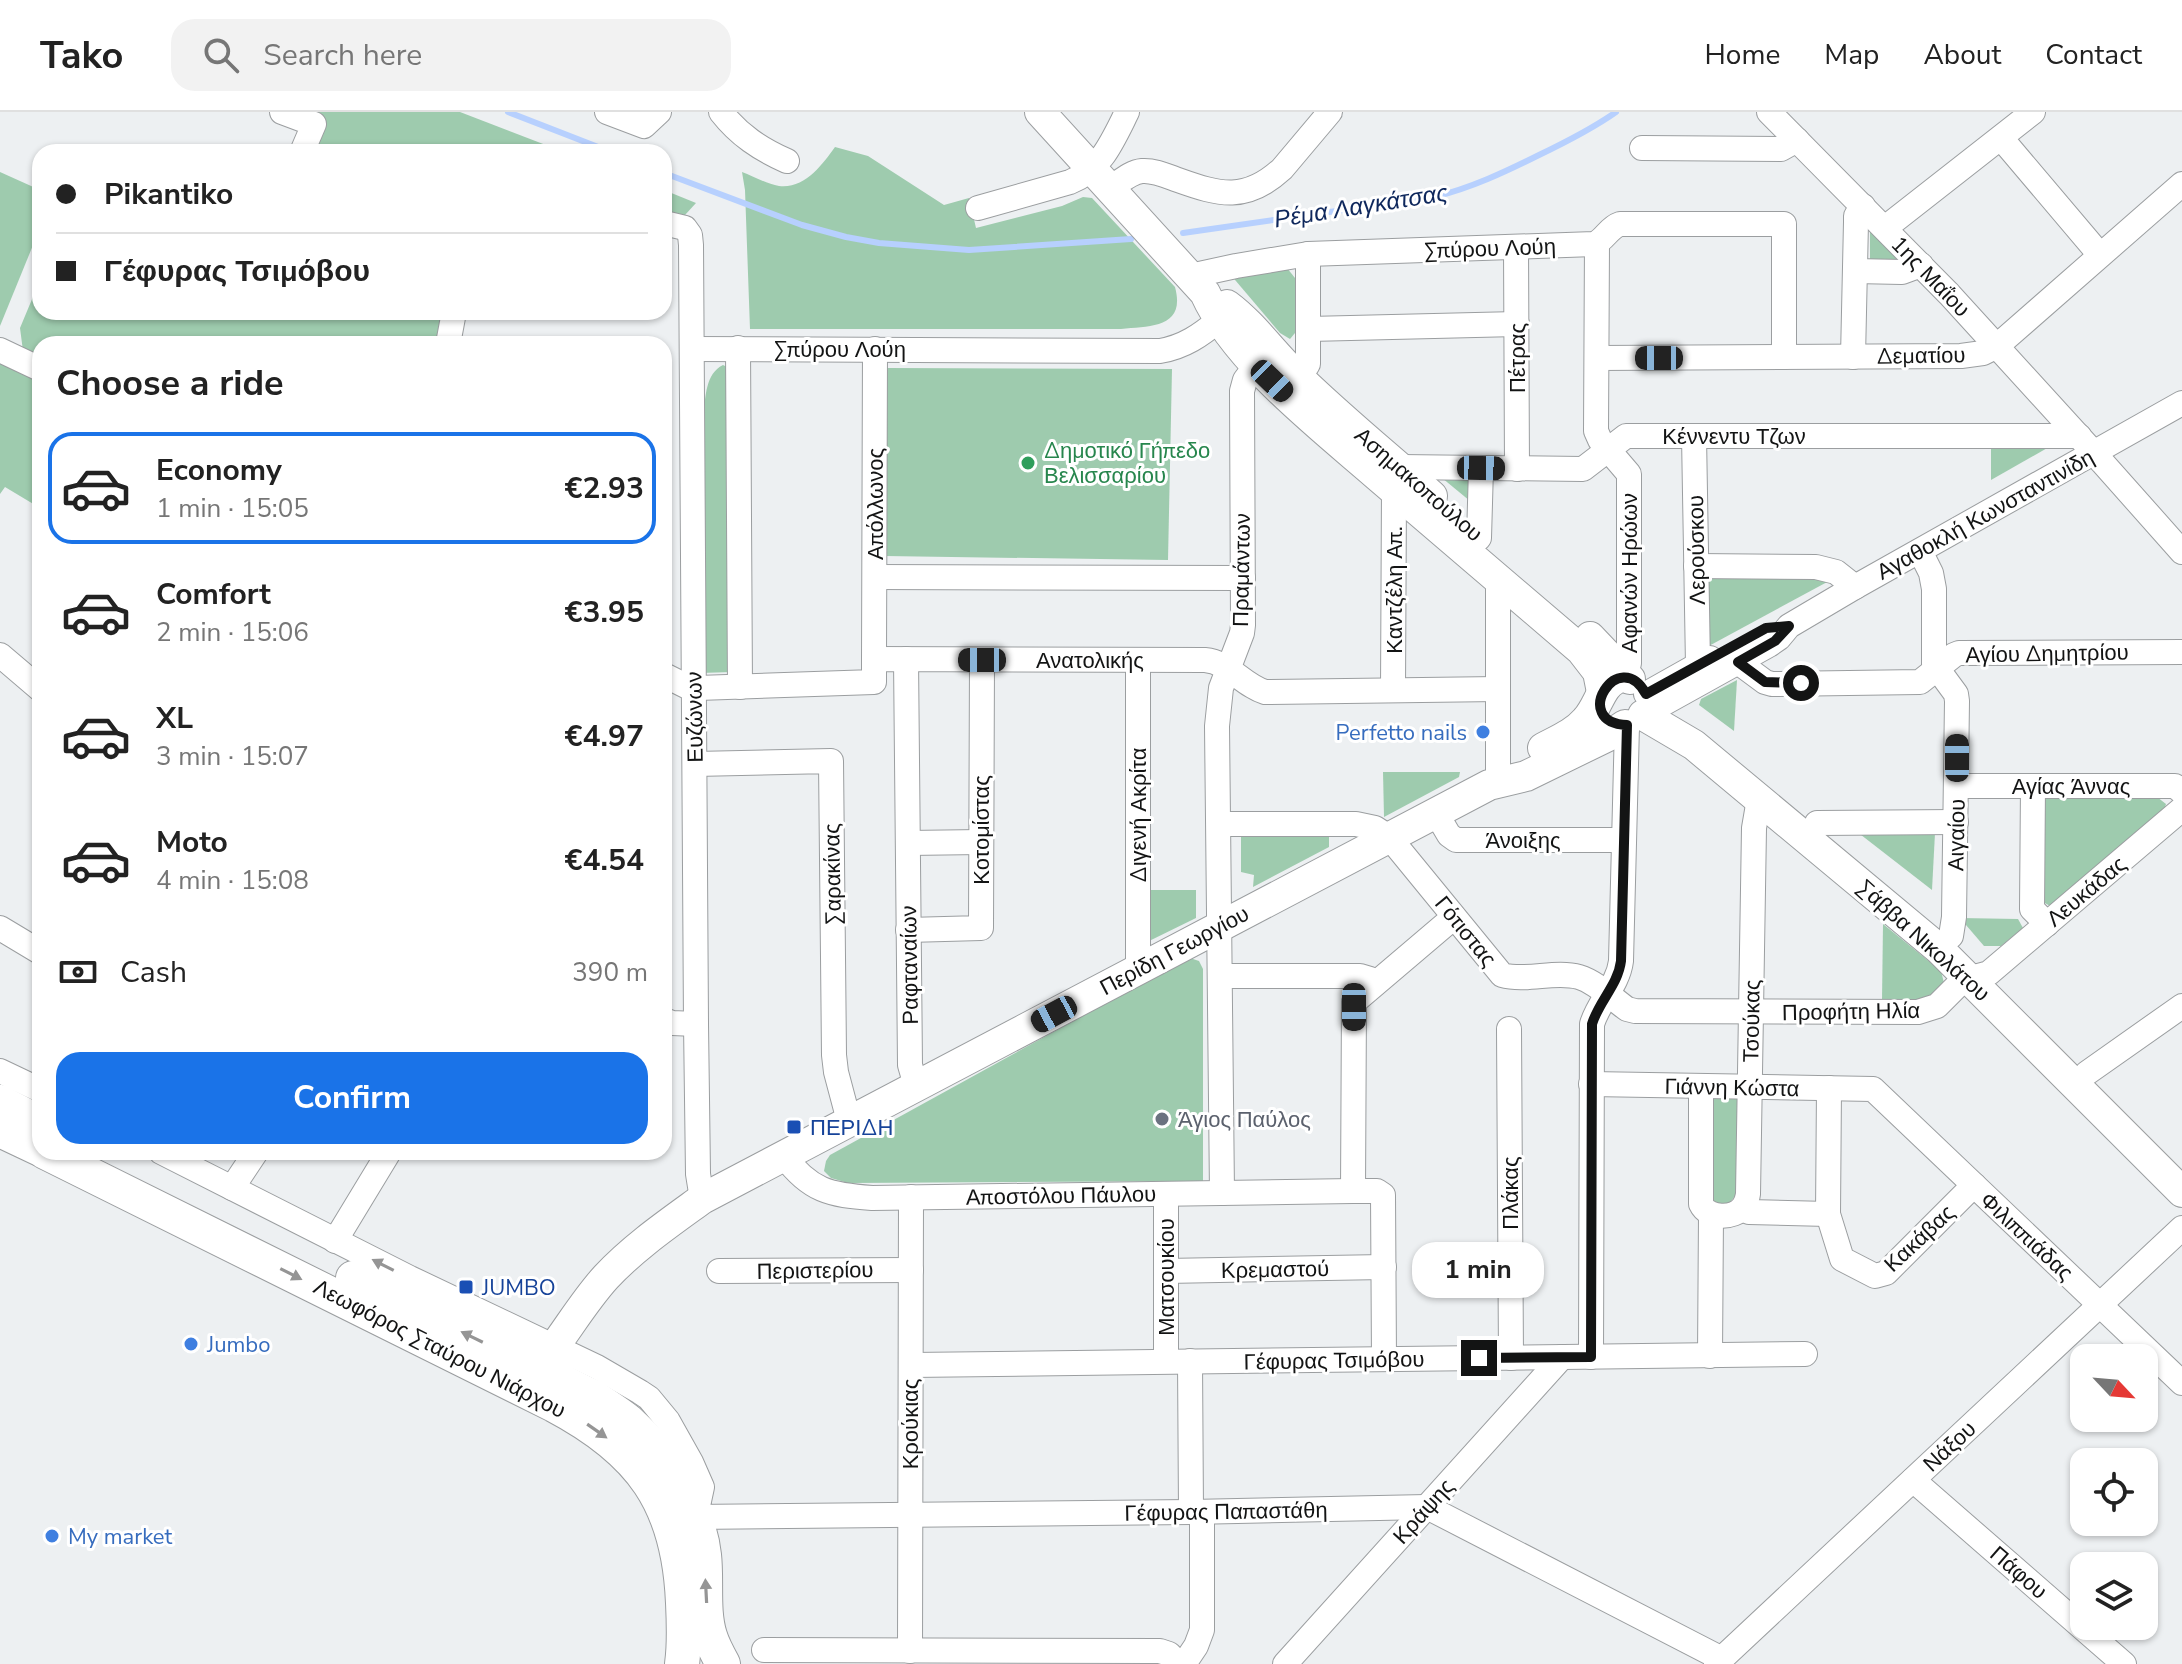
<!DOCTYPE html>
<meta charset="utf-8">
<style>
body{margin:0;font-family:"Nunito Sans",sans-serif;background:#f2f2f2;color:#222;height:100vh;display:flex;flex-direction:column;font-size:30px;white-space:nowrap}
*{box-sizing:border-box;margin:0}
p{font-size:26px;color:#767676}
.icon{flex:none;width:44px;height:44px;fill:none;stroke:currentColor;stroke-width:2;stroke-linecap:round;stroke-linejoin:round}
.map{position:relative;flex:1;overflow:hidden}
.details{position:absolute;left:32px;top:224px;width:640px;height:824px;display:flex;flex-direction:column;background:#fff;border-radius:24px;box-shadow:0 2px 6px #0004}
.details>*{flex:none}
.top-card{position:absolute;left:32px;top:32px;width:640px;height:176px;border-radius:24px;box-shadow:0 2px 6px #0004;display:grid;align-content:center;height:176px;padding:0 24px;background:#fff}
.needle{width:52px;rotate:116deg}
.tools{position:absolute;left:2070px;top:1232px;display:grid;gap:16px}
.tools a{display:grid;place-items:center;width:88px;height:88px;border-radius:16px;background:#fff;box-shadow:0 2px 6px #0004;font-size:40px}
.end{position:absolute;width:36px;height:36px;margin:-18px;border:10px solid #131414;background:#fff;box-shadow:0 0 0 4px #fff}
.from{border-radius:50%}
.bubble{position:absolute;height:56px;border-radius:24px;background:#fff;box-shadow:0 2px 6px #0004;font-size:26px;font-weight:700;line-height:56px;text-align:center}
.car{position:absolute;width:24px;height:48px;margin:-24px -12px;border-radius:10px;box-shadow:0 0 6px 2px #0007;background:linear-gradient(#222 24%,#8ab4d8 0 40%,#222 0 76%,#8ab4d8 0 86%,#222 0)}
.top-card b{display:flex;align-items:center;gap:28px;height:76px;font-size:30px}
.top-card b+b{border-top:2px solid #e0e0e0}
.top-card i{width:20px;height:20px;background:#222}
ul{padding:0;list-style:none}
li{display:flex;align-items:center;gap:24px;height:112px;margin:0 16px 12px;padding:0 8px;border:4px solid transparent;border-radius:24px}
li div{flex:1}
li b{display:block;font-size:30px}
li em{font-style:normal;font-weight:700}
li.on{border-color:#1a73e8}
li>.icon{width:72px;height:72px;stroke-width:1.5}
h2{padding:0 24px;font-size:36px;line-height:96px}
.pay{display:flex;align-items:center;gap:20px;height:88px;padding:0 24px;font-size:30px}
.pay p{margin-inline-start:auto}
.primary-button{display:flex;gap:16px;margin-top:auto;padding:16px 24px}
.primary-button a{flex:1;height:92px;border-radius:24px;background:#1a73e8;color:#fff;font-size:32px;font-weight:700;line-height:92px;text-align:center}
header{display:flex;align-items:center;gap:48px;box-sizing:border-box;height:112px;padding:0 40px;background:#fff;border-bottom:2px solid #e0e0e0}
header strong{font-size:38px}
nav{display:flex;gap:44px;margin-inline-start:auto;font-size:28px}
.search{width:560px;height:72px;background:#f2f2f2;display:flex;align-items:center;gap:20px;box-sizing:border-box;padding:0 28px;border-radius:24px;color:#767676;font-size:30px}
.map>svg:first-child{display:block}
.green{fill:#9ecbae}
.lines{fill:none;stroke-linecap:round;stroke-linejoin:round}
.stream{stroke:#b7d0fe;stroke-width:6}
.minor-casing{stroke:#9b9ea0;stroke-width:26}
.tertiary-casing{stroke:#9b9ea0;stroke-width:32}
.secondary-casing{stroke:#9b9ea0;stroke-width:36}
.minor{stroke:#fff;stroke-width:24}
.tertiary{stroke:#fff;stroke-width:30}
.secondary{stroke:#fff;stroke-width:34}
.oneway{fill:#959595}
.route{stroke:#131414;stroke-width:10}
.leisure-dot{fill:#2e9e5b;stroke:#fff;stroke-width:3}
.shop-dot{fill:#3f7fe0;stroke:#fff;stroke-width:3}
.worship-dot{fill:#6b7280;stroke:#fff;stroke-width:3}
.transit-dot{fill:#1a4fb4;stroke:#fff;stroke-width:3}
.labels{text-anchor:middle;stroke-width:6;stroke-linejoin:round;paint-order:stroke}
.street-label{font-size:22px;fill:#131414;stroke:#fff}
.leisure-label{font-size:22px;fill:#27864d;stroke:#fff;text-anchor:start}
.shop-label{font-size:22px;fill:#366cbe;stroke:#fff;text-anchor:start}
.worship-label{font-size:22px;fill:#5b616d;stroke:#fff;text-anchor:start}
.transit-label{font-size:22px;fill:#164399;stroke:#fff;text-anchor:start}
.water-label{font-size:24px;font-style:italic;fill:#0e275c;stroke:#fff}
</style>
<header>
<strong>Tako</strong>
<div class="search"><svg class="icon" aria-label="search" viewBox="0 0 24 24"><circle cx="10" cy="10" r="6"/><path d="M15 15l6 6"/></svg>Search here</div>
<nav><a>Home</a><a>Map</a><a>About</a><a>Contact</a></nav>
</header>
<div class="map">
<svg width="2182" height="1552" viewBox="0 0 2182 1552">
<rect width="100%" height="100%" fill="#edf0f2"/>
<!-- green -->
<g class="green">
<polygon points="303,0 460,0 564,40 309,40"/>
<path d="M835 35 868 44 944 93 969 86 976 116 1062 94 1083 85 1092 86 1175 175C1186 216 1151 214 1121 217H750L745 78 742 60C753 64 767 72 779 74 805 77 822 53 835 35Z"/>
<polygon points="0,60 40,78 40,116 0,214"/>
<polygon points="664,78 696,91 685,103 664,103"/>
<polygon points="1870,116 1905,147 1898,153 1870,149"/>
<polygon points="1287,156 1295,166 1297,186 1295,221 1290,227 1280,221 1230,162"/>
<polygon points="40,168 40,200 446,200 441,232 240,232 229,227 226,232 40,232 40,247 23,239 20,216"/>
<polygon points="0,247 40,266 40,396 5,375 0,382"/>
<path d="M723 253 727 255 732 560 700 561 703 303C706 285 705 262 723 253Z"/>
<polygon points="887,256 1172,257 1168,448 885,444"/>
<polygon points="1991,328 2049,335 1991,368"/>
<polygon points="1471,360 1470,389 1436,361"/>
<polygon points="1712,461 1819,461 1829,469 1707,535 1706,472"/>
<polygon points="1737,568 1734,619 1699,593 1701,587"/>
<polygon points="1383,660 1460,660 1459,665 1384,705"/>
<polygon points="2157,685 2166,692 2164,698 2050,794 2038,787 2039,686"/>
<polygon points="1856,719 1935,721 1932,778"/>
<polygon points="1241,722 1329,722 1329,735 1253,775 1254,763 1241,760"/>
<polygon points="1143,778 1196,778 1196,806 1143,832"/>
<polygon points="1960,806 2018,807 2023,816 2001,834 1984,834"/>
<polygon points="1883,812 1941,859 1944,871 1940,880 1924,890 1882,888"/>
<polygon points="1190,846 1199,849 1203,857 1203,1069 848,1071 831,1066 824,1059 826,1049 830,1043 1182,849"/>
<polygon points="1738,984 1736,1083 1726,1095 1706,1087 1711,990 1716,985"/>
</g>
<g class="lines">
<!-- stream -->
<g class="stream">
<polyline points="508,0 611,40"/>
<polyline points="664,61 802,113 846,125 879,131 969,138 1131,127"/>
<path d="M1183 121 1434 85C1471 76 1505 60 1539 43 1566 30 1592 17 1616 0"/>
</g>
<!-- minor casing -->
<g class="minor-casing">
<g id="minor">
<polyline points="282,0 314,12 302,40"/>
<polyline points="607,0 644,14 659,0"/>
<path d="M721 0C739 23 760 37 787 49"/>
<polyline points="1769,0 1949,182 2094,341 2182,440"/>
<polyline points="2001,26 2100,143"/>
<polyline points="1642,36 1781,37 1797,28"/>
<path d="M1109 77C1119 71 1130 60 1142 59 1154 58 1167 64 1178 68 1220 83 1246 90 1282 57L1330 0"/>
<path d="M978 96 1070 70C1101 58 1113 28 1127 0"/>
<polyline points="664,111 685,116 690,123 691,133 696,912 698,1062 702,1087"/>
<polyline points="1885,116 2033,0"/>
<polyline points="1597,131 1596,319 1600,328 1629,362 1629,551 1626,562"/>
<polyline points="1516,135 1517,357"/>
<polyline points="1855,159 1902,160 1921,153"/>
<path d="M1190 164 1236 154 1308 142 1594 132C1605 128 1608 116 1620 112H1784V245"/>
<polyline points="1309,217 1517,212"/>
<polyline points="448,232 454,200"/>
<polyline points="738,236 740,575"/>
<path d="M692 237 1160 239C1184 235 1201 223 1219 208"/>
<polyline points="0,238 40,257"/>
<polyline points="1853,245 1856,110 1856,104 1863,94"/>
<polyline points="1597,246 1961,244 1983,241 1997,234 2182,72"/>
<polyline points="1299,266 1308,252 1308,142"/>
<polyline points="1694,324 1698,553"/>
<polyline points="1400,355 1583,357 1626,324 2079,324"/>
<polyline points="1479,426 1481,356"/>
<polyline points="1920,439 1931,461 1934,477 1934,552 1956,582 1957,589 1954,805 1951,824"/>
<polyline points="1696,454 1816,455 1836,460 1855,475"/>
<polyline points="875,465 1243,466"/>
<polyline points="1498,467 1498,663"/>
<polyline points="0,543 40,577"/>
<polyline points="874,547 875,237"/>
<polyline points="906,547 910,953 916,974"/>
<polyline points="1738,550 1765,570 1772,572 1920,570 1954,543 1959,541 2182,540"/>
<path d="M664 563 686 574 698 576 874 570V547L1205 548C1229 550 1242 573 1265 580L1498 577"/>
<polyline points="1393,578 1394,378"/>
<polyline points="1646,582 1710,546"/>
<polyline points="1661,593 1769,533 1779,526 1789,514 1855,475 2182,291"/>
<polyline points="695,652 831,649 834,943 836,960 849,1009"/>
<polyline points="1957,674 2175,674 2182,680"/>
<polyline points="2033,674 2032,797 2047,812"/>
<polyline points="1436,701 1449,723 1456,728 1624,728"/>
<polyline points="1817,711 1956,710"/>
<path d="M1219 712H1356L1375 716 1389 725 1502 863C1527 870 1555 858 1579 865 1596 870 1613 887 1627 897L1635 899 1918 900 1937 894 1963 868 1989 861 2182 697"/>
<polyline points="908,731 981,730"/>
<polyline points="0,816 40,840"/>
<polyline points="908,818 981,816 982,548"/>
<polyline points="1138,858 1138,548"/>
<polyline points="1221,864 1360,864 1370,867 1375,871"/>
<polyline points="664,908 672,911 696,912"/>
<polyline points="1509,917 1511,1246"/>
<polyline points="0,959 40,978"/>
<polyline points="2087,961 2182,894"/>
<polyline points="1591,972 1873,977 2182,1271"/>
<path d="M1701 974V1092C1708 1107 1734 1107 1743 1095 1747 1090 1747 1087 1748 1082L1754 716 1759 687"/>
<polyline points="1829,976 1828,1102 1842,1147 1875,1164 1886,1161 1974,1073"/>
<polyline points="161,1040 410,1166 597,1255 640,1280 649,1286 668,1309 691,1350 702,1375 699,1389 693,1405 1191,1400 1427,1395 1722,1547"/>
<path d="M784 1044C810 1079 830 1083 872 1086L1353 1079"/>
<polyline points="232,1076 256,1040"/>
<polyline points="1222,1081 1217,614 1221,576 1242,521 1243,513 1242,279 1245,268 1257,252"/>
<polyline points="1166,1082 1166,1249"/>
<polyline points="1742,1097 1749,1100 1828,1102"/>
<polyline points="335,1129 389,1040"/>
<polyline points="719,1159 911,1158"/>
<polyline points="1166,1159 1384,1155"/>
<polyline points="1710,1244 1711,1103"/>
<path d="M1591 1245 1592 912C1599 889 1618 873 1621 849L1627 613"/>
<polyline points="1384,1247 1383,1083 1377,1079 1353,1079 1354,890 1454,805"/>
<polyline points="1190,1249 1191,1400"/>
<polyline points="911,1253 1805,1242"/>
<polyline points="1913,1368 2124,1552"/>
<polyline points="764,1538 1160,1539 1169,1542 1179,1552"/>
<polyline points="910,1539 911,1085"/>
<polyline points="1184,1552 1196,1534 1202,1518 1202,1400"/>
<polyline points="1285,1552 1562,1245"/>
<polyline points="1716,1552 2182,1116"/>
</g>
</g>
<!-- tertiary casing -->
<g class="tertiary-casing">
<g id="tertiary">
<path d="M1040 0 1205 181C1236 250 1324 317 1381 367 1447 424 1514 481 1581 538L1598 560 1602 580"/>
<path d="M1227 193C1254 213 1273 242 1297 264 1340 306 1387 344 1432 384"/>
<polyline points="1590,525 1630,567"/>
<polyline points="1643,603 1694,633 1939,837 2182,1080"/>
<path d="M1543 636C1558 628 1575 621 1586 608 1599 594 1600 575 1616 567"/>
<path d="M554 1235C571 1212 586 1187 606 1165 634 1135 669 1111 702 1087L1489 673 1526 664 1610 623 1625 613"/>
</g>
</g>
<!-- secondary casing -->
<g class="secondary-casing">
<g id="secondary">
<polyline points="0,990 40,1011"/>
<polyline points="0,1018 40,1037"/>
<path d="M45 1040 554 1293C641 1339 679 1391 683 1491 684 1512 685 1531 682 1552"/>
<path d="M353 1166 593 1285C605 1293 618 1301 629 1310 664 1341 699 1396 704 1443 707 1469 702 1499 710 1524 713 1534 718 1543 723 1552"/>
</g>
</g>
<!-- minor -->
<use href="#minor" class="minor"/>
<!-- tertiary -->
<use href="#tertiary" class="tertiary"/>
<!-- secondary -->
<use href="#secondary" class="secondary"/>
</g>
<!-- one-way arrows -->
<defs><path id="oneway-solid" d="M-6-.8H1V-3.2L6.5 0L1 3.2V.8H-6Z" transform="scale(2)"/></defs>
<g class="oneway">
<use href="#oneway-solid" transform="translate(383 1153) rotate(-153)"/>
<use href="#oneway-solid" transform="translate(291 1162) rotate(27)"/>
<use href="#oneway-solid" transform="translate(472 1225) rotate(-154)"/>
<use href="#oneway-solid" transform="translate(597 1319) rotate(35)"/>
<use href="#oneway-solid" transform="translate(706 1479) rotate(-93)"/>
</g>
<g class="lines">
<!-- route -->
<path class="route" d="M1479 1246 1591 1245 1592 912C1599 889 1618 873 1621 849L1627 613C1569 611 1619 532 1646 582L1766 516 1789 514 1775 529 1738 550 1765 570 1801 571"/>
</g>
<!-- markers -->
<circle class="leisure-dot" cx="1028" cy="351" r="8"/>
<g class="shop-dot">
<circle cx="1483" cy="620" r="8"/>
<circle cx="191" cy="1232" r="8"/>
<circle cx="52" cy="1424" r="8"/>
</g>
<circle class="worship-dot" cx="1162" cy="1007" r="8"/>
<g class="transit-dot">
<rect x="786" y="1007" width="16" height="16" rx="4"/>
<rect x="458" y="1167" width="16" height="16" rx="4"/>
</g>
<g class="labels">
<!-- street labels -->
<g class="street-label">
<text transform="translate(1490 136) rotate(-2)" y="8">Σπύρου Λούη</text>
<text transform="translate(1931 164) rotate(46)" y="8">1ης Μαΐου</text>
<text x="840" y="245">Σπύρου Λούη</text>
<text transform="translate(1921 243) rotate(-1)" y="8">Δεματίου</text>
<text transform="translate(1517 246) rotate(-90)" y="8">Πέτρας</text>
<text x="1734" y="332">Κέννεντυ Τζων</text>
<text transform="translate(1419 372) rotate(41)" y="8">Ασημακοπούλου</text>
<text transform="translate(875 392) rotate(-90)" y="8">Απόλλωνος</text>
<text transform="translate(1985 402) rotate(-29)" y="8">Αγαθοκλή Κωνσταντινίδη</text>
<text transform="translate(1696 438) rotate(-91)" y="8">Λερούσκου</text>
<text transform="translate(1241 458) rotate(-89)" y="8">Πραμάντων</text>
<text transform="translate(1629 461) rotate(-90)" y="8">Αφανών Ηρώων</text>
<text transform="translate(1394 478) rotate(-90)" y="8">Καντζέλη Απ.</text>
<text transform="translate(2047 541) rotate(-1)" y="8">Αγίου Δημητρίου</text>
<text x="1090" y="556">Ανατολικής</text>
<text transform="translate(694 605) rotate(-91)" y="8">Ευζώνων</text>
<text x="2071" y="682">Αγίας Άννας</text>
<text transform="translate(1138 703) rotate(-90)" y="8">Διγενή Ακρίτα</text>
<text transform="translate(981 718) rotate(-90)" y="8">Κοτομίστας</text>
<text transform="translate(1956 723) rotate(-89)" y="8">Αιγαίου</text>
<text x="1523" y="736">Άνοιξης</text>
<text transform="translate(832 762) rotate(-91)" y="8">Σαρακίνας</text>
<text transform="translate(2086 779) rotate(-40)" y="8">Λευκάδας</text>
<text transform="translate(1466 819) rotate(51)" y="8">Γότιστας</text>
<text transform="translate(1924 828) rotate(42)" y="8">Σάββα Νικολάτου</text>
<text transform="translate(1174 838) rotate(-28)" y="8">Περίδη Γεωργίου</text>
<text transform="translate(909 853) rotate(-91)" y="8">Ραφταναίων</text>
<text transform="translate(1851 899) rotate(-1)" y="8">Προφήτη Ηλία</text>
<text transform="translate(1751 909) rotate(-89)" y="8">Τσούκας</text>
<text transform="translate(1732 975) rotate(1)" y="8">Γιάννη Κώστα</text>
<text transform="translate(1510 1081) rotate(-90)" y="8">Πλάκας</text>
<text transform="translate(1061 1083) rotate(-1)" y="8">Αποστόλου Πάυλου</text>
<text transform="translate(2027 1124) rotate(43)" y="8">Φιλιππιάδας</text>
<text transform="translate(1919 1126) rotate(-43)" y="8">Κακάβας</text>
<text transform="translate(1275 1157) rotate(-1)" y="8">Κρεμαστού</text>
<text transform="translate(815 1158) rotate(-1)" y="8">Περιστερίου</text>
<text transform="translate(1166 1165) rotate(-90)" y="8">Ματσουκίου</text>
<text transform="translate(440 1236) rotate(27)" y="8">Λεωφόρος Σταύρου Νιάρχου</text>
<text transform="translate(1334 1248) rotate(-1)" y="8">Γέφυρας Τσιμόβου</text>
<text transform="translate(910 1312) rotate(-90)" y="8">Κρούκιας</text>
<text transform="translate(1949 1334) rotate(-43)" y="8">Νάξου</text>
<text transform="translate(1226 1399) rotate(-1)" y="8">Γέφυρας Παπαστάθη</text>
<text transform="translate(1423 1399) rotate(-48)" y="8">Κράψης</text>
<text transform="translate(2019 1460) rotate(41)" y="8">Πάφου</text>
</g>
<!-- leisure labels -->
<g class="leisure-label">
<text x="1044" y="346">Δημοτικό Γήπεδο<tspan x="1044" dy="25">Βελισσαρίου</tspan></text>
</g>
<!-- shop labels -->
<g class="shop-label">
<text x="1467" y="628" text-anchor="end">Perfetto nails</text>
<text x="207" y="1240">Jumbo</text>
<text x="68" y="1432">My market</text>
</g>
<!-- worship labels -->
<g class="worship-label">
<text x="1178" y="1015">Άγιος Παύλος</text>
</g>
<!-- transit labels -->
<g class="transit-label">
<text x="810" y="1023">ΠΕΡΙΔΗ</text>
<text x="482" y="1183">JUMBO</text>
</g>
<!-- water labels -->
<g class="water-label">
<text transform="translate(1361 94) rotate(-9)" y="8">Ρέμα Λαγκάτσας</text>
</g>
</g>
</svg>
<div class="tools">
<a><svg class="needle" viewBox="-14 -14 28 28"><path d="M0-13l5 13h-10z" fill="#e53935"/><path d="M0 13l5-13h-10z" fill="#767676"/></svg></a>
<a><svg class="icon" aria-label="locate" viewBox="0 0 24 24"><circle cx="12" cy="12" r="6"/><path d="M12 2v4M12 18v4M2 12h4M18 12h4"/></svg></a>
<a><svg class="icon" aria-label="layers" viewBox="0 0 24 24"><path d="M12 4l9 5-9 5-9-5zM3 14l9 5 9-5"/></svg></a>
</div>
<i class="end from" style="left:1801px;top:571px"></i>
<i class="end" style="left:1479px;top:1246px"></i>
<div class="bubble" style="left:1412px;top:1130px;width:132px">1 min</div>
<i class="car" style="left:1659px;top:246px;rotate:270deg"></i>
<i class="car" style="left:1272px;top:269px;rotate:134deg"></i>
<i class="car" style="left:1481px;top:356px;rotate:91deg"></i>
<i class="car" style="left:982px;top:548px;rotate:270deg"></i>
<i class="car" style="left:1957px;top:646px;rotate:0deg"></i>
<i class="car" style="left:1354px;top:895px;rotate:180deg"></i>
<i class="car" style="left:1054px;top:902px;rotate:242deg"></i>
<div class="top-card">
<b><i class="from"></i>Pikantiko</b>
<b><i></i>Γέφυρας Τσιμόβου</b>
</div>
<section class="details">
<h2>Choose a ride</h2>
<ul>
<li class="on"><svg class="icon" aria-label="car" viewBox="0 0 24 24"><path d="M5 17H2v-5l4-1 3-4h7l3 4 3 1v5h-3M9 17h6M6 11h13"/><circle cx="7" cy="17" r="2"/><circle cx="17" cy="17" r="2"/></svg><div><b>Economy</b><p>1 min · 15:05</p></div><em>€2.93</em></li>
<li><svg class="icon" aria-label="car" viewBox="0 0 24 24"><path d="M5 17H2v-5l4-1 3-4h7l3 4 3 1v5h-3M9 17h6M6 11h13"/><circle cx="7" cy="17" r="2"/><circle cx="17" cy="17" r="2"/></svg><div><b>Comfort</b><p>2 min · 15:06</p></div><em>€3.95</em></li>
<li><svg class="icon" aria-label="car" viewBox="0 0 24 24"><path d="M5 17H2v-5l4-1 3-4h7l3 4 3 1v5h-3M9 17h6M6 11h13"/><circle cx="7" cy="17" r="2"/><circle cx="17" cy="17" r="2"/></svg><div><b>XL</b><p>3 min · 15:07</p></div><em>€4.97</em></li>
<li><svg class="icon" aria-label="car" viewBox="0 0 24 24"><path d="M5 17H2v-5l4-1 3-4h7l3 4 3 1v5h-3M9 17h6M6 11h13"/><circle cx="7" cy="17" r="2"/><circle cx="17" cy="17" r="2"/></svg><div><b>Moto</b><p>4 min · 15:08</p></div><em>€4.54</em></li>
</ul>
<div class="pay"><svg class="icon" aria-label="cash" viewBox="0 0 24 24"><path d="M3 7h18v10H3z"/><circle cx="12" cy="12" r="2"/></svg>Cash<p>390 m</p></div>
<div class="primary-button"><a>Confirm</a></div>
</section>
</div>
